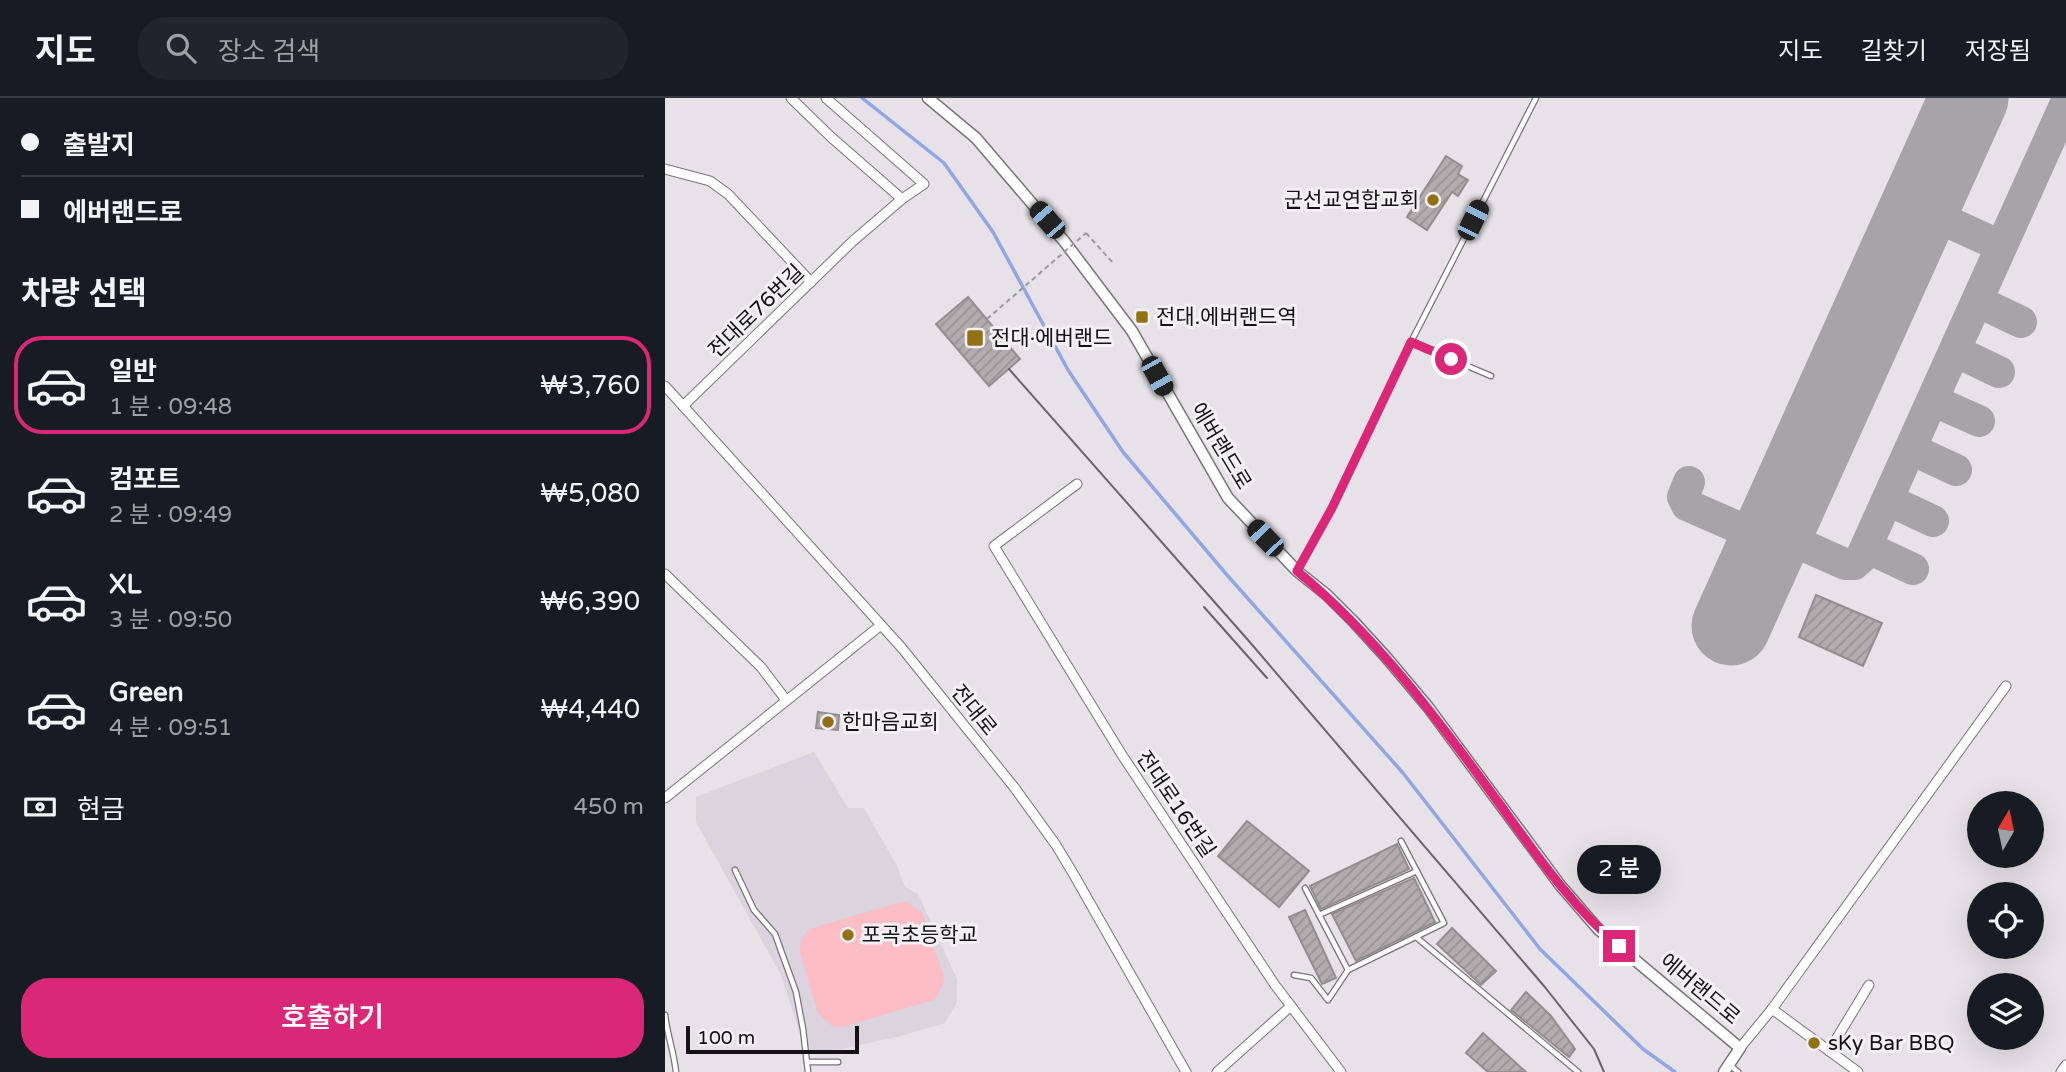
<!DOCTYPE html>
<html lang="ko">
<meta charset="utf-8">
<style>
body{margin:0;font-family:"Varela Round","Noto Sans KR",sans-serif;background:#20242c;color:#f1f3f6;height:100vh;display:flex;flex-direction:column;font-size:26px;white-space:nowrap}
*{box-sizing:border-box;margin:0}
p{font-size:23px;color:#9ea1a6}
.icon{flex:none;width:38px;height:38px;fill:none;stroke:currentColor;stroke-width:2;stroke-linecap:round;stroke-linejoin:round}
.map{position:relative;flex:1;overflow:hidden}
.sheet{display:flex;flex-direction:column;background:#171b24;width:665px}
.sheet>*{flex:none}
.banner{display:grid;align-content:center;height:154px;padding:0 21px;background:#171b24}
.needle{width:46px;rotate:9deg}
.controls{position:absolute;left:1302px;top:693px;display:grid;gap:14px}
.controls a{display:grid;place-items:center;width:77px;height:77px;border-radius:50%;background:#171b24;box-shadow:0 7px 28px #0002;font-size:35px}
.scale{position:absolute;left:21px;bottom:18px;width:173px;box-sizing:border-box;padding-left:7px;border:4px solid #141214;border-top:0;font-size:19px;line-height:24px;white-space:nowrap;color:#141214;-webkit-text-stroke:5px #f3f0f4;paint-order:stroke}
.end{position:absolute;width:32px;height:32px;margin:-16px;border:9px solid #db2777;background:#fff;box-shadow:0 0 0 4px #fff}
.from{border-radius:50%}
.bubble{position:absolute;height:49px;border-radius:24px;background:#171b24;box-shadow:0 7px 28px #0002;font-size:23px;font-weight:600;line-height:49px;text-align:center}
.car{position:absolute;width:21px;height:42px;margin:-21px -10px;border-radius:9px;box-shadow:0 0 5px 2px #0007;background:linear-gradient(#222 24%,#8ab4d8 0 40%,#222 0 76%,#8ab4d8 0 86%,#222 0)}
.banner b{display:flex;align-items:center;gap:24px;height:66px;font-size:26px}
.banner b+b{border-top:2px solid #363941}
.banner i{width:18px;height:18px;background:#f1f3f6}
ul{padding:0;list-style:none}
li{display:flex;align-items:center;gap:21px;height:98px;margin:0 14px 10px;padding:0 7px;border:4px solid transparent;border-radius:28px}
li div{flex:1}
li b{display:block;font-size:26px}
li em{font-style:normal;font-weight:600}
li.selected{border-color:#db2777}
li>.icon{width:63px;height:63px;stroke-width:1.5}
h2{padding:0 21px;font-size:32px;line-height:84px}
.pay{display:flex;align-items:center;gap:18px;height:77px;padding:0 21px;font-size:26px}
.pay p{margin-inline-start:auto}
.cta{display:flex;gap:14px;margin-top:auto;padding:14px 21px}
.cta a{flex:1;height:80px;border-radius:28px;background:#db2777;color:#fff;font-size:28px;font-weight:600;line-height:80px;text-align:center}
header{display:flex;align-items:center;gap:42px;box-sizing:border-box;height:98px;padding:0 35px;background:#171b24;border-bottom:2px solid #363941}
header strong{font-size:33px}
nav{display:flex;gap:38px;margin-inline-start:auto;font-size:24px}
.search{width:490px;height:63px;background:#20242c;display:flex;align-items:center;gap:18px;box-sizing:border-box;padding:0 24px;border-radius:28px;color:#9ea1a6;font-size:26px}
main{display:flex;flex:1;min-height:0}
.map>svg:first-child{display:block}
.built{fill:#dbd3dd}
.green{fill:#fcbdc4}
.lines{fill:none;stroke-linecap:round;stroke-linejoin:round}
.stream{stroke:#90a6e7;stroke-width:3.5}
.taxiway{stroke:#a7a4a8;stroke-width:32}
.runway{stroke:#a7a4a8;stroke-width:79}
.building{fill:url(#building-hatch);stroke:#938d90;stroke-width:2}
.service-casing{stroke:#787478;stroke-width:7}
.minor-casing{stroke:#787478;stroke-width:11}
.tertiary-casing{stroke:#787478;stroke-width:13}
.path{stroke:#9c999d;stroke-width:2;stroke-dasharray:5 3.5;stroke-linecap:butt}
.service{stroke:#fff;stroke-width:4.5}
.minor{stroke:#fff;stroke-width:9}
.tertiary{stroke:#fff;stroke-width:10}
.tram{stroke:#686569;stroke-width:2}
.path-bridge{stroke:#9c999d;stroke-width:2;stroke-dasharray:5 3.5;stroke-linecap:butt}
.route{stroke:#db2777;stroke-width:9}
.poi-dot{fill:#917016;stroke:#f3f0f4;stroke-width:2.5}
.labels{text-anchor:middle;stroke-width:6;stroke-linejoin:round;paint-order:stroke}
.poi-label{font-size:21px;fill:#141214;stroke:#f3f0f4;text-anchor:start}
.street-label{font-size:21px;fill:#141214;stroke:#f3f0f4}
</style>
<header>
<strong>지도</strong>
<div class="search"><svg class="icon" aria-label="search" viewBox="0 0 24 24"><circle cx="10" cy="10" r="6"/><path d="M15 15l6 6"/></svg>장소 검색</div>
<nav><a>지도</a><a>길찾기</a><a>저장됨</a></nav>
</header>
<main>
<section class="sheet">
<div class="banner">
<b><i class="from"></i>출발지</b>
<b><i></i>에버랜드로</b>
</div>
<h2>차량 선택</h2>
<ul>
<li class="selected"><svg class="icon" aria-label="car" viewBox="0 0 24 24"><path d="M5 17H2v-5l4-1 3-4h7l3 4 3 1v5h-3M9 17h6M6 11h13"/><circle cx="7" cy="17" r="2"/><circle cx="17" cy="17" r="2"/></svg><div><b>일반</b><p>1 분 · 09:48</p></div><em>₩3,760</em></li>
<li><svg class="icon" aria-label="car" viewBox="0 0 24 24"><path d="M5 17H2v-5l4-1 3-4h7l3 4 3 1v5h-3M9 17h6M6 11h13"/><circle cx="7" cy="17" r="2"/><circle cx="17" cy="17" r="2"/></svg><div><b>컴포트</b><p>2 분 · 09:49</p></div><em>₩5,080</em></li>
<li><svg class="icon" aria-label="car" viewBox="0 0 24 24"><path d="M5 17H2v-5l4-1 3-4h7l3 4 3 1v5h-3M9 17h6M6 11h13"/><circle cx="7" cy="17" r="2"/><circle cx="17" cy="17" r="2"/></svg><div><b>XL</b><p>3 분 · 09:50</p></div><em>₩6,390</em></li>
<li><svg class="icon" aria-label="car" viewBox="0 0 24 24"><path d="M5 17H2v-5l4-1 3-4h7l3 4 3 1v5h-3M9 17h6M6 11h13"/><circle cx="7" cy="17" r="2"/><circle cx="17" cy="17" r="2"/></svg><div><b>Green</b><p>4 분 · 09:51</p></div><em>₩4,440</em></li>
</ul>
<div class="pay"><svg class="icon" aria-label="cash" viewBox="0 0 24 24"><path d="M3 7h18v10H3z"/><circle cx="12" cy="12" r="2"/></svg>현금<p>450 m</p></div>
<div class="cta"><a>호출하기</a></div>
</section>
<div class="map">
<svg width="1401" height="974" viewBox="0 0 1401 974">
<defs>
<pattern id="building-hatch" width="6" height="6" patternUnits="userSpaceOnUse" patternTransform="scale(1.75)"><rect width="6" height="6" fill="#b2acaf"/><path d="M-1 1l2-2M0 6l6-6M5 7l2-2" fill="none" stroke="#989396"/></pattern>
</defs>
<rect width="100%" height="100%" fill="#e6e2e7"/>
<!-- built -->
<polygon class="built" points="149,654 183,710 199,710 232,768 240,789 253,796 292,881 292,904 280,925 236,938 177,951 141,954 116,877 31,724 31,699"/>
<!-- green -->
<path class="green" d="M240 803 257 814 279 879C278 889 275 894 269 902L177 929 167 928 153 915 135 854C135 845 138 838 144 831Z"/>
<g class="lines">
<!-- stream -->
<polyline class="stream" points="197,0 279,65 328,134 403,272 458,354 562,477 738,675 875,851 978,951 1010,974"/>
<!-- taxiway -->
<g class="taxiway">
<polyline points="1272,119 1336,148"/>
<polyline points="1312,203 1356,224"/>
<polyline points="1290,253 1334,274"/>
<polyline points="1269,303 1314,323"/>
<polyline points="1246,351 1291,372"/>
<polyline points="1024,384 1018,399 1022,407 1086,435"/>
<polyline points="1223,402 1268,423"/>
<polyline points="1126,442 1180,466 1189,466 1196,460 1401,5"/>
<polyline points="1203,450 1248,471"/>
</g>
<!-- runway -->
<polyline class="runway" points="1066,528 1304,0"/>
</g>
<!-- building -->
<g class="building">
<polygon points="781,58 797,68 793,76 803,82 793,98 787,94 762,132 742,119"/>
<polygon points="303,199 355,261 324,288 271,226"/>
<polygon points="1151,497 1217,525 1198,568 1134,539"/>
<polygon points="153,614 174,617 173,632 151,630"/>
<polygon points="582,723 644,773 614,809 553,758"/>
<polygon points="732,746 744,771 656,811 645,788"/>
<polygon points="749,780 770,824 691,863 667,816"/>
<polygon points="640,812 671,880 657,886 624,819"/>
<polygon points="787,830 831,873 816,887 772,846"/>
<polygon points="861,894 886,918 910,951 904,959 846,912"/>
<polygon points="818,935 861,974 823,974 801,955"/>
</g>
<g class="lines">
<!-- service casing -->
<g class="service-casing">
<g id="service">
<polyline points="746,244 826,278"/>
<polyline points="633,472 667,410 746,244 871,0"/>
<polyline points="70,772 89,812 110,836 131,894 138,931 143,974"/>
<polyline points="654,817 752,773"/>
<polyline points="751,839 913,974"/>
<polyline points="683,872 779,825 736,743"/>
<polyline points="629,877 646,880 663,902 683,872 640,790"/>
<path d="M0 917C2 936 9 954 11 974"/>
<polyline points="142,964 173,964"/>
<polyline points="1065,967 1073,974"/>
</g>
</g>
<!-- minor casing -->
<g class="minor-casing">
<g id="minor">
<polyline points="126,0 166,39 237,101 259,86 161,0"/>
<polyline points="0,71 45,83 63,96 146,184"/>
<polyline points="0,288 236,549 349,689 391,747 409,777 521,974"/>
<polyline points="18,308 188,143 237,101"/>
<polyline points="412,386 329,448 457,657 610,887 676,974"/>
<polyline points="0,476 96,569 121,602"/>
<polyline points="0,700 216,527"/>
<polyline points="1107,911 1193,974"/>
<polyline points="1075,950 1107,911 1341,588"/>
<polyline points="1164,953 1204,887"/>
<polyline points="552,974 626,908"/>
<polyline points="1396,974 1401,967"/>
</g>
</g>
<!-- tertiary casing -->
<g class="tertiary-casing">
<polyline id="tertiary" points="263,0 311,40 399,143 467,233 563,400 632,473 662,497 689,524 721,559 763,609 895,787 933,831 1075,950 1059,974"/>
</g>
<!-- path -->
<polyline class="path" points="421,135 449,166"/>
<!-- service -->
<use href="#service" class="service"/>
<!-- minor -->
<use href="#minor" class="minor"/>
<!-- tertiary -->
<use href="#tertiary" class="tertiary"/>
<!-- tram -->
<g class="tram">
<polyline points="344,271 583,542 879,888 929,951 939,974"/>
<polyline points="539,509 602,580"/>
</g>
<!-- path-bridge -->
<polyline class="path-bridge" points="322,221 421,135"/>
</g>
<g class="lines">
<!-- route -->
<path class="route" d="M786 261 746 244 667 410 632 473C711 538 771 619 831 701 869 753 905 807 954 848"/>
</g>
<!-- markers -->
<g class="poi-dot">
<circle cx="768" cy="102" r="7"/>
<rect x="470" y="212" width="14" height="14" rx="3.5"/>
<rect x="301" y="231" width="18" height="18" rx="3.5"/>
<circle cx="163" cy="624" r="7"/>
<circle cx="183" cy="837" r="7"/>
<circle cx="1149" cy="945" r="7"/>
</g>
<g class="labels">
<!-- poi labels -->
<g class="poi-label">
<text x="754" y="109" text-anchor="end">군선교연합교회</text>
<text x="491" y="226">전대.에버랜드역</text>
<text x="326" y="247">전대·에버랜드</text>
<text x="177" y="631">한마음교회</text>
<text x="197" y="844">포곡초등학교</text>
<text x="1163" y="952">sKy Bar BBQ</text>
</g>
<!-- street labels -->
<g class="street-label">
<text transform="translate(91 213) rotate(-44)" y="7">전대로76번길</text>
<text transform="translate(556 348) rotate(59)" y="7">에버랜드로</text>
<text transform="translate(309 612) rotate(51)" y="7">전대로</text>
<text transform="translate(511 706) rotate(56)" y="7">전대로16번길</text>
<text transform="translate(1035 891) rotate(40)" y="7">에버랜드로</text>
</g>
</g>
</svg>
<div class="controls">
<a><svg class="needle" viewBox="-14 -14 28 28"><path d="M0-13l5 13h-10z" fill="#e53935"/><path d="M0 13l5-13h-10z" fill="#9ea1a6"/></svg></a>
<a><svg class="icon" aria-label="locate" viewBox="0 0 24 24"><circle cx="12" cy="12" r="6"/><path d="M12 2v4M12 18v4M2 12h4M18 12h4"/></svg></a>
<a><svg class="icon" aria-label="layers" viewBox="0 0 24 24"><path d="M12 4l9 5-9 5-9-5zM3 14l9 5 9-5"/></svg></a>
</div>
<div class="scale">100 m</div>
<i class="end from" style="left:786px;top:261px"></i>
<i class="end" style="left:954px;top:848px"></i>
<div class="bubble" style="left:912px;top:747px;width:84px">2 분</div>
<i class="car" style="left:382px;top:122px;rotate:319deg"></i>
<i class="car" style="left:808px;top:122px;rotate:26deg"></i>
<i class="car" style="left:492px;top:278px;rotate:151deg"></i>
<i class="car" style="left:600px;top:440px;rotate:316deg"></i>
</div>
</main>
